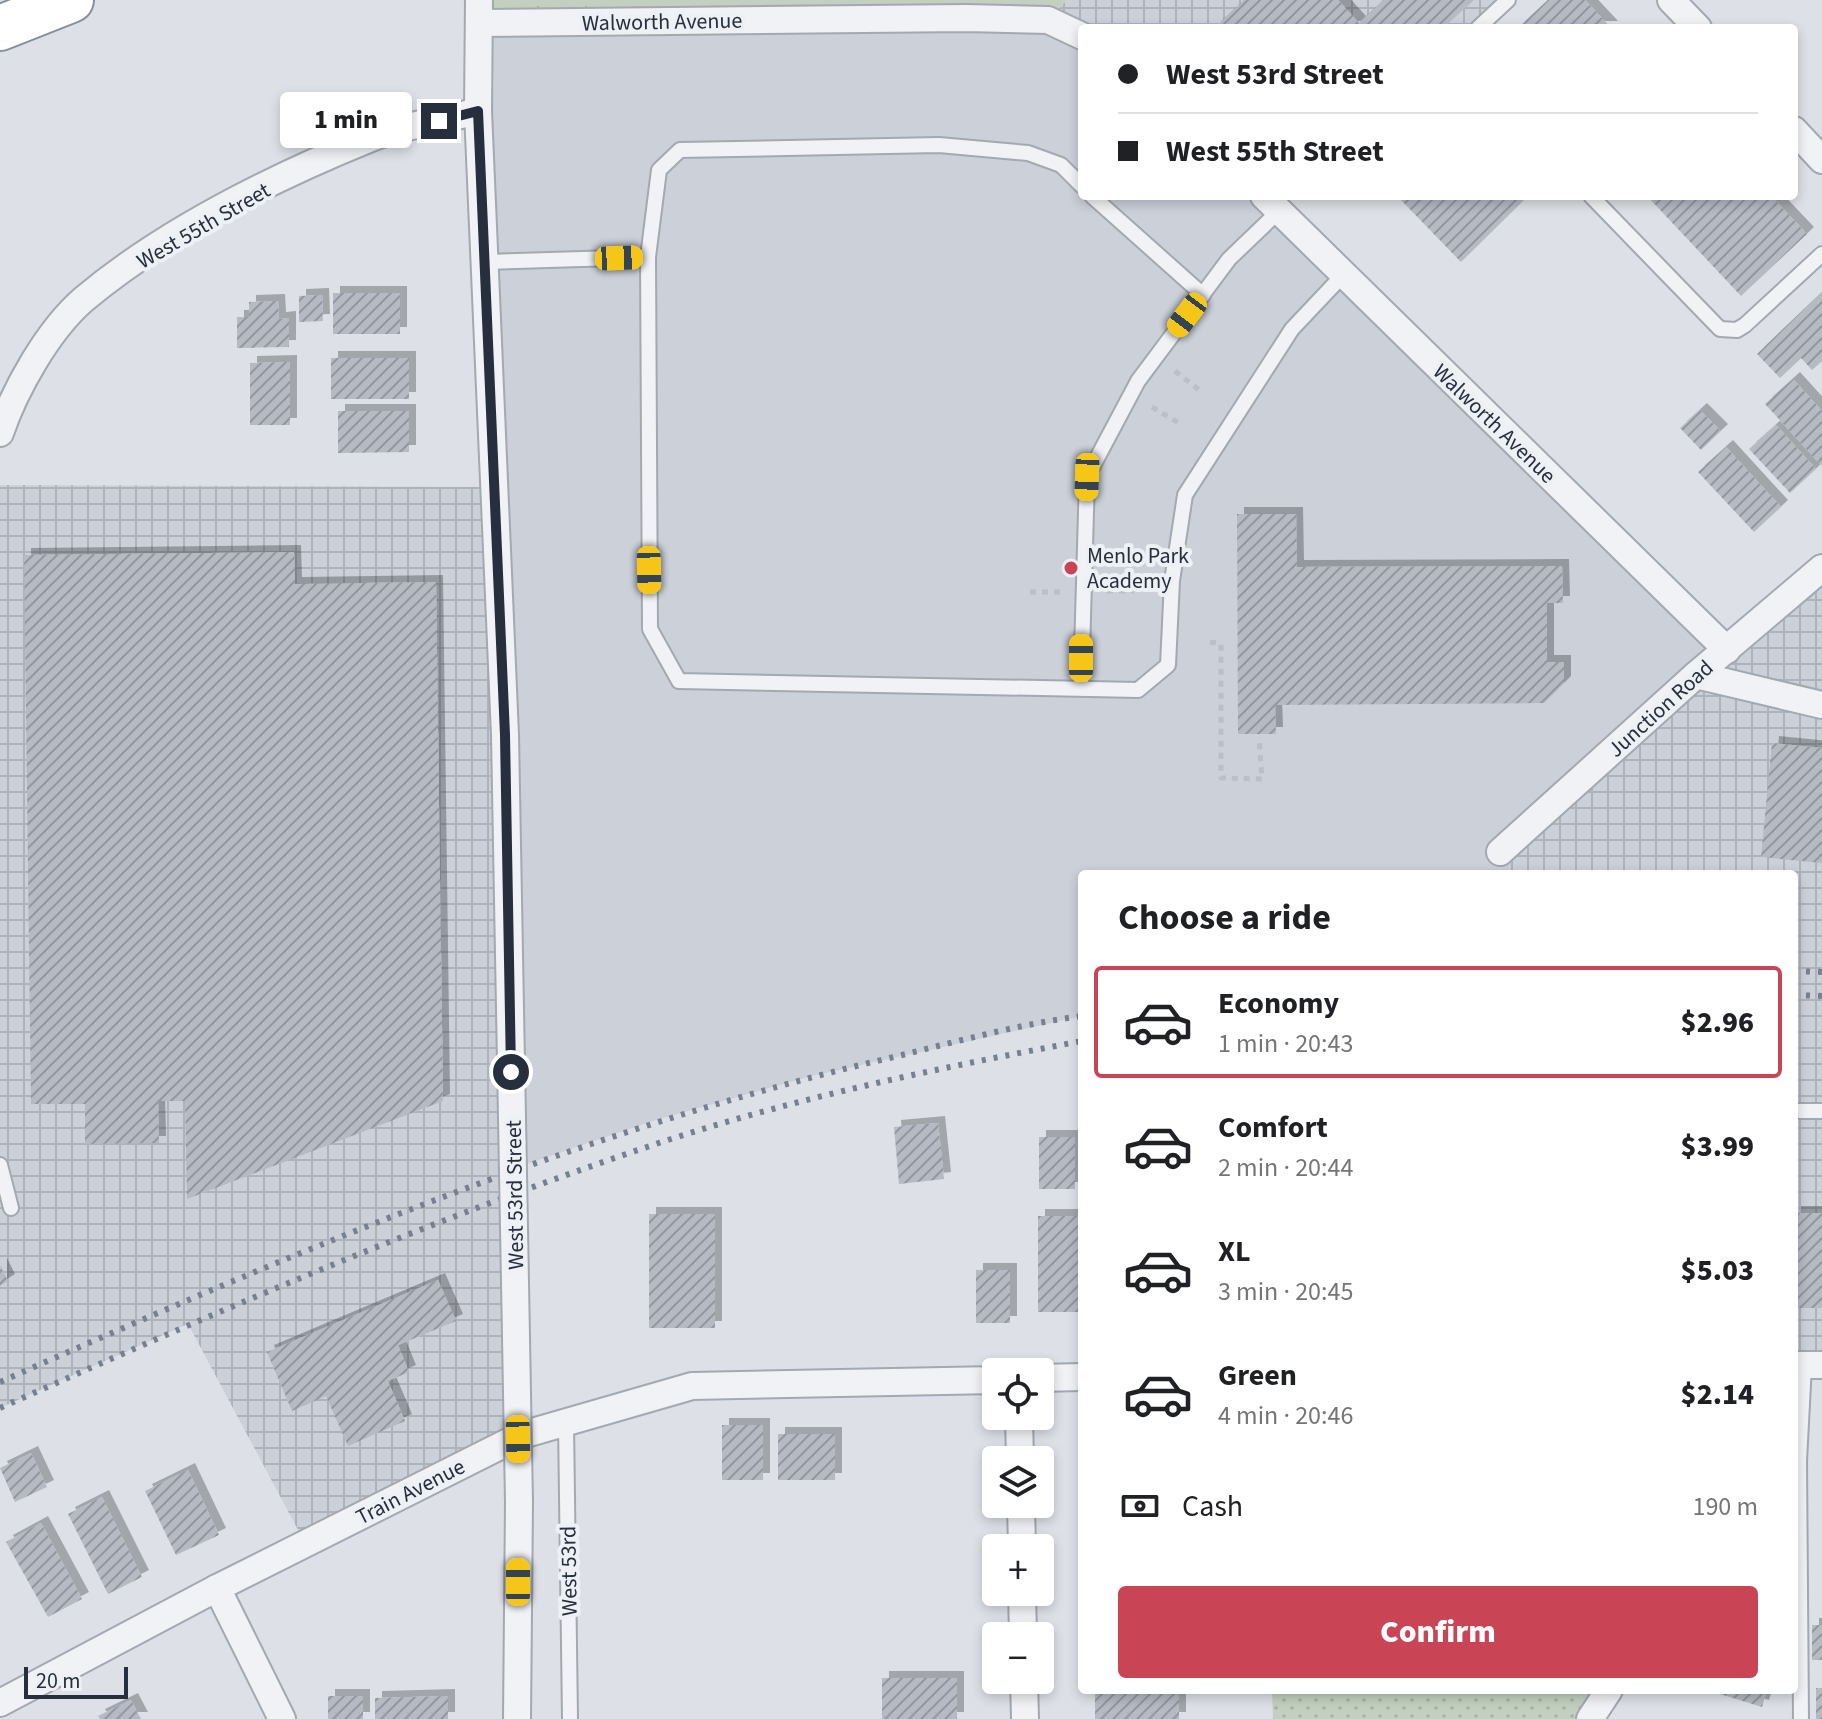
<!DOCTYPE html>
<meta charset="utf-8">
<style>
body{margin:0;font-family:"Source Sans 3",sans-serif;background:#f6f6f6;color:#202124;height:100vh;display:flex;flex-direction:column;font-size:30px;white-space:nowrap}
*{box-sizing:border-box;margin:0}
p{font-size:26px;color:#757577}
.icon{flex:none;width:44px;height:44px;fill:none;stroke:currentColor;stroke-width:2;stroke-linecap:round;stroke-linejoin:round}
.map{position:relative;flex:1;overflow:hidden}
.panel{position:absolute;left:1078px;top:870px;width:720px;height:824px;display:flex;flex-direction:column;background:#fff;border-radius:8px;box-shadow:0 4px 12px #0003}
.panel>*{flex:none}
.banner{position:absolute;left:1078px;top:24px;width:720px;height:176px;border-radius:8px;box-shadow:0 4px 12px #0003;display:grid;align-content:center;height:176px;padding:0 40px;background:#fff}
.controls{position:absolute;left:982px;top:1358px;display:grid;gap:16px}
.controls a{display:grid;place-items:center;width:72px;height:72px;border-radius:8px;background:#fff;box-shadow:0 4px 12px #0003;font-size:40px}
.scale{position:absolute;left:24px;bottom:20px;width:104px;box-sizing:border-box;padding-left:8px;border:4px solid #272e3d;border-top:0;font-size:22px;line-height:28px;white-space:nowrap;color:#272e3d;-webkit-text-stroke:6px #edf0f4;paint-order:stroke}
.end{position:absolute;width:36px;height:36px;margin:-18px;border:10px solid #272e3d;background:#fff;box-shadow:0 0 0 4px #fff}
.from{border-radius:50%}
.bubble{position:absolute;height:56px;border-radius:8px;background:#fff;box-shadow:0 4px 12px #0003;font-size:26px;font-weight:800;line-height:56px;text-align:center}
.car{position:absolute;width:24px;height:48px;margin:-24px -12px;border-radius:10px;box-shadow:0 0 6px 2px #0007;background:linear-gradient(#f5c518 24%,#345 0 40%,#f5c518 0 76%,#345 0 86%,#f5c518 0)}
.banner b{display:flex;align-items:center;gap:28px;height:76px;font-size:30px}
.banner b+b{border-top:2px solid #e0e0e0}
.banner i{width:20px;height:20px;background:#202124}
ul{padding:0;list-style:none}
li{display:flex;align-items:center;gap:24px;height:112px;margin:0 16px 12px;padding:0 24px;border:4px solid transparent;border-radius:8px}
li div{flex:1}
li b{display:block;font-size:30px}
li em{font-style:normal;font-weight:800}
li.selected{border-color:#c94555}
li>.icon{width:72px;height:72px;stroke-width:1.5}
h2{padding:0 40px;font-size:36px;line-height:96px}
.pay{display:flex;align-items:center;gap:20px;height:88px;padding:0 40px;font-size:30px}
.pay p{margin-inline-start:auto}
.primary-button{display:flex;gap:16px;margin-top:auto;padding:16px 40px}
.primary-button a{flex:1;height:92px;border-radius:8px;background:#c94555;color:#fff;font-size:32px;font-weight:800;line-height:92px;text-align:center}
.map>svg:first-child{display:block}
.built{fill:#cbd0d9}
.industrial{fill:url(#industrial-grid)}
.grass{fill:url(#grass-tufts)}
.park{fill:url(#park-dots)}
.building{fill:url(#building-hatch);filter:url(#shadow)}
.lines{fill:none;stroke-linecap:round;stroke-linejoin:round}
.lane-casing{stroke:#a3a8b1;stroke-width:18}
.street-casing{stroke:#a3a8b1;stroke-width:30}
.highway-casing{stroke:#858e9d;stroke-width:48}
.path{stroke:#bcbfc5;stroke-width:5;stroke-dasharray:6 6;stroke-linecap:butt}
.lane{stroke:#f0f2f5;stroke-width:14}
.street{stroke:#f0f2f5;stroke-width:26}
.highway{stroke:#fff;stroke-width:44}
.rail{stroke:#778090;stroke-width:6;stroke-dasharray:4 8;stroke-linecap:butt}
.street-bridge-casing{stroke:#a3a8b1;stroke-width:30;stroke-linecap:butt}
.street-bridge{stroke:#f0f2f5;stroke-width:26}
.route{stroke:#272e3d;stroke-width:10}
.poi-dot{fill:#c94555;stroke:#edf0f4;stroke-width:3}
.labels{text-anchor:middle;stroke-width:8;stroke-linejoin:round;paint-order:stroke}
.street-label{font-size:22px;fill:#272e3d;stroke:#edf0f4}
.poi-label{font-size:22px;fill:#272e3d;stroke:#edf0f4;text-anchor:start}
</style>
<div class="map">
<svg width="1822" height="1719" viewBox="0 0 1822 1719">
<defs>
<pattern id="industrial-grid" width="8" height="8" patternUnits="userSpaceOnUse" patternTransform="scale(2)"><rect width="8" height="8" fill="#cbd0d9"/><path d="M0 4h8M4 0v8" fill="none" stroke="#aeb3bb"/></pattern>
<pattern id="grass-tufts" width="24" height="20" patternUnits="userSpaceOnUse" patternTransform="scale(2)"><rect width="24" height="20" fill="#c3d0bf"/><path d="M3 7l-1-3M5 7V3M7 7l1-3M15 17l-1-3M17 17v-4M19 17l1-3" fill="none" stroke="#a8b3a5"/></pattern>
<pattern id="park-dots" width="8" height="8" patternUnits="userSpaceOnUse" patternTransform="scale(2)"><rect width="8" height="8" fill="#c3d0bf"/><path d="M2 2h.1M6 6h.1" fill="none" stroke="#a8b3a5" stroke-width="1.8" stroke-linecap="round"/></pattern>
<pattern id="building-hatch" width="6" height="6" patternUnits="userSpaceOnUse" patternTransform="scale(2)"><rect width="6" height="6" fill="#b5bac3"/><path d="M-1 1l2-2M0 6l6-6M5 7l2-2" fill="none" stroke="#9398a0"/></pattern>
<filter id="shadow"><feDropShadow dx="7" dy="-7" stdDeviation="0" flood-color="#0004"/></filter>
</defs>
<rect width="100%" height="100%" fill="#dde1e7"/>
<!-- built -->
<polygon class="built" points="966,18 1082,36 1082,196 1264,196 1727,650 1500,851 1499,874 1082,874 1082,1016 808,1077 653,1121 512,1169 479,23"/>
<!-- industrial -->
<g class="industrial">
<polygon points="1067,0 1511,0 1478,28 1082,28 1048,20"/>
<polygon points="0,485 494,487 518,1439 305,1543 188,1324 0,1408"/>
<polygon points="1822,568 1822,1365 1794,1365 1794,874 1499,874 1500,852"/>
</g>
<!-- grass -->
<polygon class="grass" points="479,0 1067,0 1048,20 479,23"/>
<!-- park -->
<polygon class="park" points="1272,1690 1609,1690 1590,1719 1273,1719"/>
<!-- building -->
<g class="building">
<polygon points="1245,0 1338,0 1359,23 1384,0 1474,0 1443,28 1214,28"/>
<polygon points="1548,0 1585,0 1611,28 1518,28"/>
<polygon points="1397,196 1528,196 1461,262"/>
<polygon points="1647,196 1771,196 1807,234 1741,296"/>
<polygon points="1822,292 1822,361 1812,370 1801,358 1780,378 1757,354"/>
<rect x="333" y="293" width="67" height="41"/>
<polygon points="322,295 323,321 299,322 299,296"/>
<polygon points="278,301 279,319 289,318 289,347 237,348 237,317 249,317 249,302"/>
<rect x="331" y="358" width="78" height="41"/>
<polygon points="290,362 290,425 250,425 250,363"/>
<polygon points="1793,379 1822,411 1822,466 1765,404"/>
<polygon points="1700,410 1721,431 1701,450 1680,428"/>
<polygon points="338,411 409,411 409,452 338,453"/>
<polygon points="1776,425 1816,469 1790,493 1749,449"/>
<polygon points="1726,447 1781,507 1754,532 1698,472"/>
<polygon points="1237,514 1296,514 1297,567 1562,566 1563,603 1547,603 1547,662 1564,662 1564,683 1544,703 1275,705 1276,734 1238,734"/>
<polygon points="294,552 295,584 436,582 443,1101 187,1199 185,1101 158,1101 159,1143 85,1144 85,1104 31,1104 24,555"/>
<polygon points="1772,743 1822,748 1822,863 1761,857"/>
<polygon points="938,1123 944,1179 899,1184 894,1127"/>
<rect x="1039" y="1137" width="36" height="52"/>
<rect x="1794" y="1213" width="28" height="95"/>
<rect x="649" y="1214" width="66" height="114"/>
<rect x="1038" y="1216" width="41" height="96"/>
<polygon points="0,1265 8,1281 0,1286"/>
<rect x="976" y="1270" width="34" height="53"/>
<polygon points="438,1280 456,1321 398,1345 409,1372 388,1381 405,1421 348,1446 326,1396 292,1411 267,1352"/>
<rect x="722" y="1425" width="41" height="55"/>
<rect x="778" y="1434" width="57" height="46"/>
<polygon points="31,1453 47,1487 15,1502 0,1468"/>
<polygon points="188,1470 219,1535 176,1555 145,1491"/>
<polygon points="102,1497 142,1577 108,1594 68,1514"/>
<polygon points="41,1523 82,1599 48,1617 6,1542"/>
<rect x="1812" y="1625" width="10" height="35"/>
<rect x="882" y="1678" width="75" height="41"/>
<rect x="1816" y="1688" width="6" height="31"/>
<rect x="1095" y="1690" width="84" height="29"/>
<polygon points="1707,1690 1767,1690 1762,1707"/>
<rect x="328" y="1696" width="35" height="23"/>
<polygon points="448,1696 448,1719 375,1719 375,1698"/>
<polygon points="131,1700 141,1719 100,1719 98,1716"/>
</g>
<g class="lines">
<!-- lane casing -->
<g class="lane-casing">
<g id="lane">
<polyline points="1478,28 1508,0"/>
<polyline points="1082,186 1061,165 1028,153 939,145 680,150 659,170 648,257 650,629 679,681 1138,690 1168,665 1172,581 1185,495 1292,329 1344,274"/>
<polyline points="1092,196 1203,295"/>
<polyline points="1591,196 1720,329 1737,330 1745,325 1822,254"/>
<polyline points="485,262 648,257"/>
<polyline points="1081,687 1087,477 1138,381 1229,259 1279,211"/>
<polyline points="1794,1111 1822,1111"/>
<polyline points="0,1165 11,1208"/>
<polyline points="566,1422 570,1719"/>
<polyline points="1801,1719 1799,1461 1804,1365"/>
</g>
</g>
<!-- street casing -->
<g class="street-casing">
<g id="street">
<polyline points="479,0 478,111 505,735"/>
<polyline points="1671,0 1698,28"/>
<polyline points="479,23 966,18 1048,20 1082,36"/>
<polyline points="1794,130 1822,160"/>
<polyline points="1264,196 1727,650"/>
<path d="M0 433C15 389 48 330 84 299 164 232 275 177 371 138 405 125 444 120 478 111"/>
<polyline points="1696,675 1822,705"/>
<polyline points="1500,852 1696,675 1822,568"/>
<polyline points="1794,1365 1822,1365"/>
<polyline points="1040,1378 1082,1377"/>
<polyline points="1019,1416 1020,1460"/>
<polyline points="1021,1504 1022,1548"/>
<polyline points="217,1588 282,1719"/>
<polyline points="1022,1592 1023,1636"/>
<polyline points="1024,1680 1025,1719"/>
<polyline points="0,1703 217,1588 522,1435 692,1386 996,1380"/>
<polyline points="517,1719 519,1502"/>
<polyline points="1590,1719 1609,1690"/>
</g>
</g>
<!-- highway casing -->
<g class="highway-casing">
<polyline id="highway" points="0,28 71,0"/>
</g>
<!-- path -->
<g class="path">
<polyline points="1175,371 1203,393"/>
<polyline points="1152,407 1182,425"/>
<polyline points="1107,591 1134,591"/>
<polyline points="1030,592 1061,592"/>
<polyline points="1210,642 1221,644 1221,778 1262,779 1259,738"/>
</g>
<!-- lane -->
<use href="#lane" class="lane"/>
<!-- street -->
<use href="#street" class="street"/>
<!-- highway -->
<use href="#highway" class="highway"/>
<!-- rail -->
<g class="rail">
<polyline points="1794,971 1822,972"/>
<polyline points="1794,995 1822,996"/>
<path d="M0 1382C294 1252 584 1129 898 1056 959 1041 1020 1024 1082 1016"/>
<path d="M0 1408C211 1314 422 1223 641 1149 784 1100 933 1069 1082 1041"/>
</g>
<!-- street-bridge casing -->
<g class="street-bridge-casing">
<polyline id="street-bridge" points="505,735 519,1502"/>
</g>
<!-- street-bridge -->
<use href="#street-bridge" class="street-bridge"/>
</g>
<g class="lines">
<!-- route -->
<polyline class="route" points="439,121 478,111 505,735 511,1072"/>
</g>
<!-- markers -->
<circle class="poi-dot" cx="1071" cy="568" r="8"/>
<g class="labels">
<!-- street labels -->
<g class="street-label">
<text transform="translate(662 21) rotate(-1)" y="8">Walworth Avenue</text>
<text transform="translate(203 225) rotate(-30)" y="8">West 55th Street</text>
<text transform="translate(1495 423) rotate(44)" y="8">Walworth Avenue</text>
<text transform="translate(1660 708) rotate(-42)" y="8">Junction Road</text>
<text transform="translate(514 1195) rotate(-91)" y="8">West 53rd Street</text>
<text transform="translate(410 1491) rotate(-27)" y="8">Train Avenue</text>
<text transform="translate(568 1571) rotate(-91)" y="8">West 53rd</text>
</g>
<!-- poi labels -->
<g class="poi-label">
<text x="1087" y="563">Menlo Park<tspan x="1087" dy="25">Academy</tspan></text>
</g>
</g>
</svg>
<div class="controls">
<a><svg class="icon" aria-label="locate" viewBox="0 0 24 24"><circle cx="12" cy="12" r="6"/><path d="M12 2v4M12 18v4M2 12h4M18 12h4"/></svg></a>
<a><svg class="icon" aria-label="layers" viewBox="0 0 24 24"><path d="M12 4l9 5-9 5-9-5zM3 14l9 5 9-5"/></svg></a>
<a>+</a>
<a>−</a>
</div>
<div class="scale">20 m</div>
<i class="end from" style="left:511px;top:1072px"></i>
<i class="end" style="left:439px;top:121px"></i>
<div class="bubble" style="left:280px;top:92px;width:132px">1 min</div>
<i class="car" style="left:619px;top:258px;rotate:88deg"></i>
<i class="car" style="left:1187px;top:315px;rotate:217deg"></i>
<i class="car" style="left:1087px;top:477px;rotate:182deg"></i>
<i class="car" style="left:649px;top:570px;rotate:179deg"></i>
<i class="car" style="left:1081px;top:658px;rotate:0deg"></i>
<i class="car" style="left:518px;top:1439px;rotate:179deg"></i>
<i class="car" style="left:518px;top:1582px;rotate:0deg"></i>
<div class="banner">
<b><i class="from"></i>West 53rd Street</b>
<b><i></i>West 55th Street</b>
</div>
<section class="panel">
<h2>Choose a ride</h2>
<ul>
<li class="selected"><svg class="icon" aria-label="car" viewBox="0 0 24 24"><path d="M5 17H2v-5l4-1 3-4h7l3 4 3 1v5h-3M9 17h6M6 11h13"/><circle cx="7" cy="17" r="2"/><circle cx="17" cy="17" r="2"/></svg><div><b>Economy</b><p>1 min · 20:43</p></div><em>$2.96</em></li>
<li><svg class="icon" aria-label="car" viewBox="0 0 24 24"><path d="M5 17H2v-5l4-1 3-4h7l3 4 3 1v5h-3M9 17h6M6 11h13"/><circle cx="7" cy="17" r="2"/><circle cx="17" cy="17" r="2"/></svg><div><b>Comfort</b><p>2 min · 20:44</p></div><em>$3.99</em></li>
<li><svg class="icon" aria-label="car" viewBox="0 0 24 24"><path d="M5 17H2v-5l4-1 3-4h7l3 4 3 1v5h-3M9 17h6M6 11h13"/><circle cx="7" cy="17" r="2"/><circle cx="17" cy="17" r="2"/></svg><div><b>XL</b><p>3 min · 20:45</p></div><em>$5.03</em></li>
<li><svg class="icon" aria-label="car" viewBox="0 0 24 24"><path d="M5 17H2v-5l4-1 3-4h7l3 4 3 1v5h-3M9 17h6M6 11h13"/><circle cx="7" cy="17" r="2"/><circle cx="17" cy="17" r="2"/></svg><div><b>Green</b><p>4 min · 20:46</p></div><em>$2.14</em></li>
</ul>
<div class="pay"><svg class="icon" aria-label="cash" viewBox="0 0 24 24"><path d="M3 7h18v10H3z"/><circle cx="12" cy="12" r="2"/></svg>Cash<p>190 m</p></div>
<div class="primary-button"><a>Confirm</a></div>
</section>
</div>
